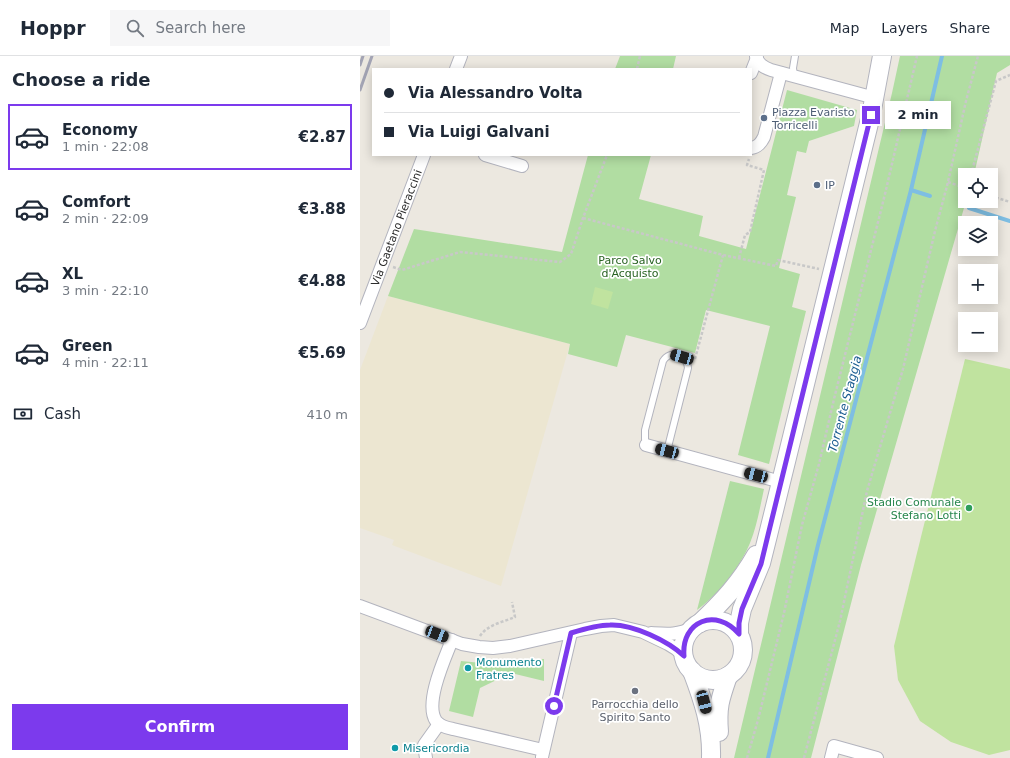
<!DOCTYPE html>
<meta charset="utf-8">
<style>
body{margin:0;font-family:"DejaVu Sans",sans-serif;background:#f6f6f7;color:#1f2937;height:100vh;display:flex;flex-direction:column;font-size:15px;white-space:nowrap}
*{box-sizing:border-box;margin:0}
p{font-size:13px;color:#747a83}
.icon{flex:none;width:22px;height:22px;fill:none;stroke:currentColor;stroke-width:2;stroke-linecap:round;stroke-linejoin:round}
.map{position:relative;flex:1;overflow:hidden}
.side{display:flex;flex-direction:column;background:#fff;width:360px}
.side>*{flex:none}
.hud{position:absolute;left:12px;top:12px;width:380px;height:88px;border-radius:0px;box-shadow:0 2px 10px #0003;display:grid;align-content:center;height:88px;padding:0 12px;background:#fff}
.fabs{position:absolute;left:598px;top:112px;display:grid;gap:8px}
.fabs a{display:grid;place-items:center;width:40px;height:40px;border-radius:0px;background:#fff;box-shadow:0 2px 10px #0003;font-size:20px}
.end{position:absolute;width:18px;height:18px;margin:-9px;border:5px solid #7c3aed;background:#fff;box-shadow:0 0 0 2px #fff}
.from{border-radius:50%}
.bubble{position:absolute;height:28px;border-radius:0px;background:#fff;box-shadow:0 2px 10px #0003;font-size:13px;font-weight:700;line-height:28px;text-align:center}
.car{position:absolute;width:12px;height:24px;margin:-12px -6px;border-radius:5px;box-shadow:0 0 3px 1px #0007;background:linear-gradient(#222 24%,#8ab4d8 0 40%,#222 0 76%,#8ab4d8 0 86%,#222 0)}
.hud b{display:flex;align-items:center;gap:14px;height:38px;font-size:15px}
.hud b+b{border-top:1px solid #e0e1e3}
.hud i{width:10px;height:10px;background:#1f2937}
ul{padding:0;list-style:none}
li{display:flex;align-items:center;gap:12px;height:66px;margin:0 8px 6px;padding:0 4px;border:2px solid transparent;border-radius:0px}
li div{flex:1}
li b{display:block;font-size:15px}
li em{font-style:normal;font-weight:700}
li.active{border-color:#7c3aed}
li>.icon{width:36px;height:36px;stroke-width:1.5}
h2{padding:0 12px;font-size:18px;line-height:48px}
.pay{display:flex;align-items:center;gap:10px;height:44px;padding:0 12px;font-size:15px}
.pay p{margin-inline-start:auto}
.button{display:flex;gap:8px;margin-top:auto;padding:8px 12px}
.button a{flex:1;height:46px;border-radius:0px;background:#7c3aed;color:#fff;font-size:16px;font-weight:700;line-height:46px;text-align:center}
header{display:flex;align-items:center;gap:24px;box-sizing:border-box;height:56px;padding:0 20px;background:#fff;border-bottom:1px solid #e0e1e3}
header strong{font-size:19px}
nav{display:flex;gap:22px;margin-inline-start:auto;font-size:14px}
.search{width:280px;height:36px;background:#f6f6f7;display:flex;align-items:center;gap:10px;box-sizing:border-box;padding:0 14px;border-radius:0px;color:#747a83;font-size:15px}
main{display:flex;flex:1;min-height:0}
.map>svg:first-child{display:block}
.education{fill:#ece6d1}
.green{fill:#b1dda2}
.pitch{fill:#c0e39f}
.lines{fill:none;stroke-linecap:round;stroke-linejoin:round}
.stream{stroke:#7ebee3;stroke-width:4}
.lane-casing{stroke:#b3b4be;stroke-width:8}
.street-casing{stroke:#b3b4be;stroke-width:14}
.secondary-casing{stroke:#b3b4be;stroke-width:20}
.path{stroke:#c8c8c8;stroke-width:2.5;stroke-dasharray:3 2;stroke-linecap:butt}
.lane{stroke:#fff;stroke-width:6}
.street{stroke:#fff;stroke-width:12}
.secondary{stroke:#fff;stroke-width:18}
.rail{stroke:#a3a4b4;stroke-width:3}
.route{stroke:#7c3aed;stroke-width:5}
.service-dot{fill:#5c6f8a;stroke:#fff;stroke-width:1.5}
.leisure-dot{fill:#2e9e5b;stroke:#fff;stroke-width:1.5}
.culture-dot{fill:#0f9aa8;stroke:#fff;stroke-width:1.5}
.worship-dot{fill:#6b7280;stroke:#fff;stroke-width:1.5}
.labels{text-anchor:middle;stroke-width:3.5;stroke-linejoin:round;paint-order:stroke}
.service-label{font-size:11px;fill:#4e5e75;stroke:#fff;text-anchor:start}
.street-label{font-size:11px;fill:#2c2c2c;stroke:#fff}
.park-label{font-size:11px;fill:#296322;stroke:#fff}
.leisure-label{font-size:11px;fill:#27864d;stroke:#fff;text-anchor:end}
.culture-label{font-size:11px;fill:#0d838f;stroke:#fff;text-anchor:start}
.worship-label{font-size:11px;fill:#5b616d;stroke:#fff}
.water-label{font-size:12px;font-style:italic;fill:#1b5d91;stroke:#fff}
</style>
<header>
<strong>Hoppr</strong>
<div class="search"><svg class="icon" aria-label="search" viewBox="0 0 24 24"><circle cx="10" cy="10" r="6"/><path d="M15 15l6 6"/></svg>Search here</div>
<nav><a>Map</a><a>Layers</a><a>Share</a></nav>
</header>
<main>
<section class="side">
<h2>Choose a ride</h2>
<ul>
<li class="active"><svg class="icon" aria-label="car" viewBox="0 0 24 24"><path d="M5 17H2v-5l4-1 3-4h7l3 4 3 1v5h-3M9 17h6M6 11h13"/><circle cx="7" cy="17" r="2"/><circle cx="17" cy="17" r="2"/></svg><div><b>Economy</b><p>1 min · 22:08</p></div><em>€2.87</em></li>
<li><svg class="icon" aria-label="car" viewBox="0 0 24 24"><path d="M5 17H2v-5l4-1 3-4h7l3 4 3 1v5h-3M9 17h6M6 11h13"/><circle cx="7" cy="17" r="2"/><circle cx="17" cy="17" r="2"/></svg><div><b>Comfort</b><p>2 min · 22:09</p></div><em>€3.88</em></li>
<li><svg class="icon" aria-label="car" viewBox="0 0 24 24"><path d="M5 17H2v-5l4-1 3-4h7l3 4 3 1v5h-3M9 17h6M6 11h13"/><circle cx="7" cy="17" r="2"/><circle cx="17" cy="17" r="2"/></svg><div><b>XL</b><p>3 min · 22:10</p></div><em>€4.88</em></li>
<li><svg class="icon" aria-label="car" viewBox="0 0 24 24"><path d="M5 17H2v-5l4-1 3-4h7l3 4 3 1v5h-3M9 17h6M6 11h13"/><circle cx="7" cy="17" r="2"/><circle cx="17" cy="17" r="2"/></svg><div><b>Green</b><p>4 min · 22:11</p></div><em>€5.69</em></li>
</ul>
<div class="pay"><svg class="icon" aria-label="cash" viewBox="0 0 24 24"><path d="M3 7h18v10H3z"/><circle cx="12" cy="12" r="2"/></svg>Cash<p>410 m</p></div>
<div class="button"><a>Confirm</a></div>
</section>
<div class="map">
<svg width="650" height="702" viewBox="0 0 650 702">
<rect width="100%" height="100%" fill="#ece8e0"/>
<!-- education -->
<polygon class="education" points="28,240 210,288 141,530 32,489 34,484 0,472 0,314"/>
<!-- green -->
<g class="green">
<polygon points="260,0 316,0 313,13 255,13"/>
<polygon points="540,0 650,0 650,9 637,17 614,119 605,119 605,145 606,145 501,509 451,702 374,702 532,37"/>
<polygon points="427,34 497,54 494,70 449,85 446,97 437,95 427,139 436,141 419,212 440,218 432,251 446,255 409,408 378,399 410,270 346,254 335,297 266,279 257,311 208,298 210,288 28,240 54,173 202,196 228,99 291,99 279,143 343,160 339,180 386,193"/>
<path d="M370 425 404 433C400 451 397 470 390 487 380 511 358 539 337 554Z"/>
<polygon points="184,603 184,625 151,617 120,632 113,661 89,655 101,605 132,608"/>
</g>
<!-- pitch -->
<g class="pitch">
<polygon points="235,231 253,236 248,253 231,248"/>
<polygon points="605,303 650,313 650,694 629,699 591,686 560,665 538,624 534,590"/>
</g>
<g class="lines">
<!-- stream -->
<g class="stream">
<polyline points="551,134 570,140"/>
<polyline points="609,152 650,165"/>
<polyline points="408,702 458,489 551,134 582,0"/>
</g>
<!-- lane casing -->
<g class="lane-casing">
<g id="lane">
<polyline points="434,20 433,12 435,0"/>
<path d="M286 389 285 383V374L303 305C310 293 327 299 328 312L307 395"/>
</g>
</g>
<!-- street casing -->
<g class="street-casing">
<g id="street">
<path d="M396 0C398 8 403 11 411 14L515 42"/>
<polyline points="96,13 101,0"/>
<polyline points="391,17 397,2"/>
<path d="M391 92C398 91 401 87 404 81L421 17"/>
<polyline points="125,99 162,110"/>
<path id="s1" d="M0 267 64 99"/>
<polyline points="286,389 421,426"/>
<polyline points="0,550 102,588 119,591 133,592 150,590 225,573 241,570 254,569 283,576 308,588 316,593 324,600"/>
<path d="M291 577C308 578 317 579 333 572"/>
<path d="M92 584C85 602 64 647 76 665 80 670 87 672 93 673L183 694"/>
<polyline points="182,701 211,577"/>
<polyline points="66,702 64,689 79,668"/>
<polyline points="471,702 474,690 517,702"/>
</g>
</g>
<!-- secondary casing -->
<g class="secondary-casing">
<g id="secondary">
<circle cx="353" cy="594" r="30"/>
<path d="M340 567C363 545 380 527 396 499"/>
<polyline points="379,578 379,567 382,553 401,507 408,479 511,59 522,0"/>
<path d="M332 615C343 644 352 670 351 702"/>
<path d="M359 676C357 651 360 643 368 620"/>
</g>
</g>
<!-- path -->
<g class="path">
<polyline points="277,13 280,0"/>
<polyline points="611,119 636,25 650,19"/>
<polyline points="588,126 605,132"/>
<polyline points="631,140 650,146"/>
<polyline points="223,162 363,199 416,210 418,204 459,213"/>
<polyline points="379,202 385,179 390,176 404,114 387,109 389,103"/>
<polyline points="33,211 42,214 100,196 200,206 211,198 223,162 247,99"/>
<polyline points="335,303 363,199"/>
<path d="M120 580C127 569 143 566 155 561L152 546"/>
<polyline points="387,702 398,664 424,557 442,469 459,408 474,343 525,138 557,0"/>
<polyline points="444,702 480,565 507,435 543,313 575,175 588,126 606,45 618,0"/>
</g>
<!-- lane -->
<use href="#lane" class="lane"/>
<!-- street -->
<use href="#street" class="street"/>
<!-- secondary -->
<use href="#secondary" class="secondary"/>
<!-- rail -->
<g class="rail">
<polyline points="0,9 3,0"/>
<polyline points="0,34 12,0"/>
</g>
</g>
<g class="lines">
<!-- route -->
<path class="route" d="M194 650 211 577C224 573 237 569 250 569 273 568 308 585 324 600 321 565 356 551 379 578V567L382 553 401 508 408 479 511 59"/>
</g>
<!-- markers -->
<g class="service-dot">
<circle cx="404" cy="62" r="4"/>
<circle cx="457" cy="129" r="4"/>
</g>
<circle class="leisure-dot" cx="609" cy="452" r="4"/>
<g class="culture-dot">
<circle cx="108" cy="612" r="4"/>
<circle cx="35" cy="692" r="4"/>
</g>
<circle class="worship-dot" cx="275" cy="635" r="4"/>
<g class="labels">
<!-- service labels -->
<g class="service-label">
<text x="412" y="60">Piazza Evaristo<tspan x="412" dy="13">Torricelli</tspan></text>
<text x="465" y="133">IP</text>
</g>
<!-- street labels -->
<g class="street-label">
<text dy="4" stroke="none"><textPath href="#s1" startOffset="102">Via Gaetano Pieraccini</textPath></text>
</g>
<!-- park labels -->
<g class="park-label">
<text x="270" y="208">Parco Salvo<tspan x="270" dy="13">d'Acquisto</tspan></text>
</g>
<!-- leisure labels -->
<g class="leisure-label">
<text x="601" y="450">Stadio Comunale<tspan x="601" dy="13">Stefano Lotti</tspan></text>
</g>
<!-- culture labels -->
<g class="culture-label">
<text x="116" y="610">Monumento<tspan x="116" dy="13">Fratres</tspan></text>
<text x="43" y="696">Misericordia</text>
</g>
<!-- worship labels -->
<g class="worship-label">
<text x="275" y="652">Parrocchia dello<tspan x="275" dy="13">Spirito Santo</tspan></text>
</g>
<!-- water labels -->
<g class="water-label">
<text transform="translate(485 348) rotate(-75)" y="4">Torrente Staggia</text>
</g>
</g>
</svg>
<div class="fabs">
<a><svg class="icon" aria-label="locate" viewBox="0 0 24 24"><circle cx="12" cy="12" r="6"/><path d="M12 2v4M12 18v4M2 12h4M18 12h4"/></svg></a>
<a><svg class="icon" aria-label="layers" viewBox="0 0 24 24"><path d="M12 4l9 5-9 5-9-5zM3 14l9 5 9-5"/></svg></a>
<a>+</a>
<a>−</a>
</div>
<i class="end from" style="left:194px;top:650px"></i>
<i class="end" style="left:511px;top:59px"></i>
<div class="bubble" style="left:525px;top:45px;width:66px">2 min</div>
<i class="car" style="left:322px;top:301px;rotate:286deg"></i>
<i class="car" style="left:307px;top:395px;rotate:285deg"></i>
<i class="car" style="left:396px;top:419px;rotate:285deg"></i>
<i class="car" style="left:77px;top:578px;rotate:111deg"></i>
<i class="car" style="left:344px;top:646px;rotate:165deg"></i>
<div class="hud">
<b><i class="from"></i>Via Alessandro Volta</b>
<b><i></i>Via Luigi Galvani</b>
</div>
</div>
</main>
